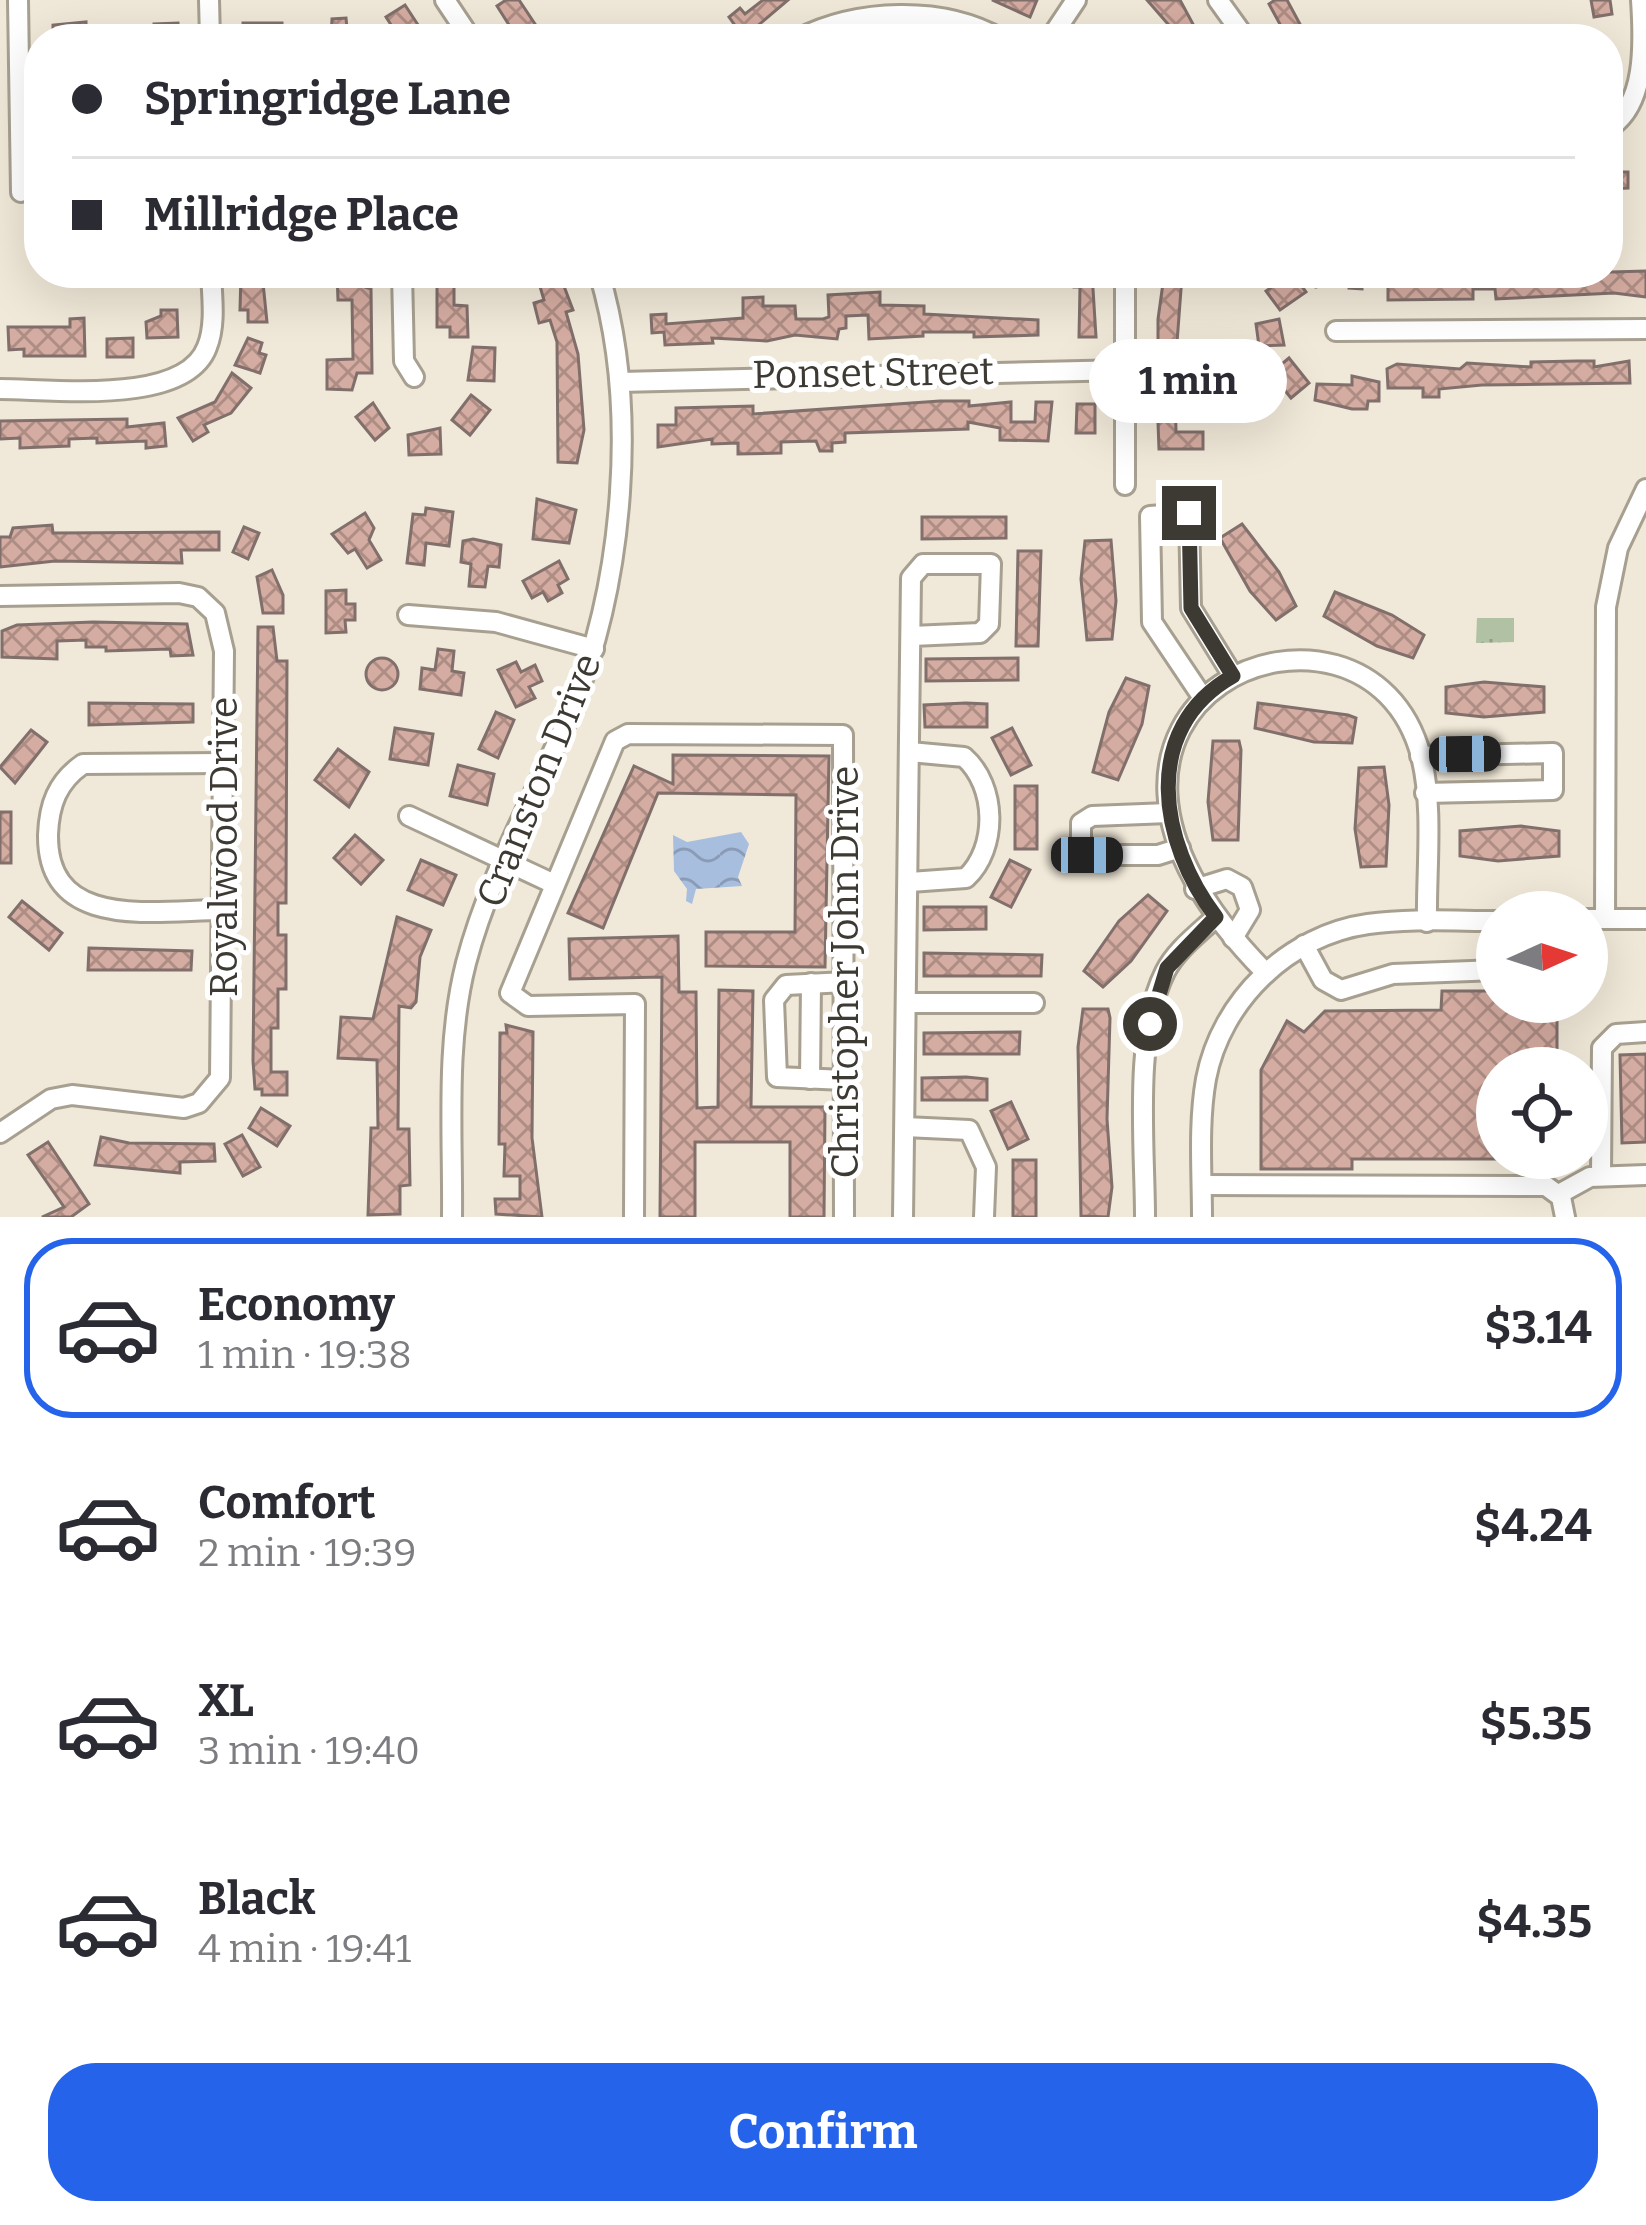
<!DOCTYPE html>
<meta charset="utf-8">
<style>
body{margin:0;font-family:Bitter,serif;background:#f2f2f3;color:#2b2b33;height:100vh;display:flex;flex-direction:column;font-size:45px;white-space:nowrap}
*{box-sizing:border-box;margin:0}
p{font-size:39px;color:#7c7c81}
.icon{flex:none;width:66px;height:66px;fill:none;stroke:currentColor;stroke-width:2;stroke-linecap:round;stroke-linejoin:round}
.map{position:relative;height:1217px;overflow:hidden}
.sheet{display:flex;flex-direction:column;background:#fff;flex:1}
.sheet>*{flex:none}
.guide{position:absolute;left:24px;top:24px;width:1599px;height:264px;border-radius:48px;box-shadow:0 12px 48px #0002;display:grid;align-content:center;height:264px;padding:0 48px;background:#fff}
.needle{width:78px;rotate:87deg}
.buttons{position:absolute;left:1476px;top:891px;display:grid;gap:24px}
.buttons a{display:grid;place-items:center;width:132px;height:132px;border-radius:50%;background:#fff;box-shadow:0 12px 48px #0002;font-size:60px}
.end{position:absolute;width:54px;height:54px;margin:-27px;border:15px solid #3d3933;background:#fff;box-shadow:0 0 0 6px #fff}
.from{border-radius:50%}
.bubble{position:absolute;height:84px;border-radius:42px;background:#fff;box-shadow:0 12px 48px #0002;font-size:39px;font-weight:700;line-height:84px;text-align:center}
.car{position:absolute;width:36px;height:72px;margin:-36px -18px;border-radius:15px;box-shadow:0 0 9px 3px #0007;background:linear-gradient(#222 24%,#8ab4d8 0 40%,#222 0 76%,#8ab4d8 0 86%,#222 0)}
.guide b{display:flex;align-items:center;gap:42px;height:114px;font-size:45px}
.guide b+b{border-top:3px solid #e1e1e2}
.guide i{width:30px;height:30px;background:#2b2b33}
ul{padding:21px 0 0;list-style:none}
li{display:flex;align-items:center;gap:36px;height:180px;margin:0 24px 18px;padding:0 24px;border:6px solid transparent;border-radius:48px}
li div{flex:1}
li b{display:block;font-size:45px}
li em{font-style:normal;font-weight:700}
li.active{border-color:#2563eb}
li>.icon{width:108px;height:108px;stroke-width:1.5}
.primary-button{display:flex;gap:24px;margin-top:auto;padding:24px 48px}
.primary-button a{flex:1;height:138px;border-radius:48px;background:#2563eb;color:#fff;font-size:48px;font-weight:700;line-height:138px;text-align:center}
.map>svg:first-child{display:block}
.grass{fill:url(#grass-tufts)}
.water{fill:url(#water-waves)}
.building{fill:url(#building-cross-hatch);stroke:#816f6b;stroke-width:3}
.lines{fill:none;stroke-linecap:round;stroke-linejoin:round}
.minor-casing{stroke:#a7a090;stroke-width:24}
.minor{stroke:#fff;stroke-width:18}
.route{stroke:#3d3933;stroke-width:15}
.labels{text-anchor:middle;stroke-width:10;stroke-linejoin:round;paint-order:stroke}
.street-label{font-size:39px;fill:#3d3933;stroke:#fff}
</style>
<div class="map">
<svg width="1646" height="1217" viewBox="0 0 1646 1217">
<defs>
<pattern id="grass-tufts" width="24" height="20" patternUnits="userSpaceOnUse" patternTransform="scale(3)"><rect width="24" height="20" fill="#b0c1a4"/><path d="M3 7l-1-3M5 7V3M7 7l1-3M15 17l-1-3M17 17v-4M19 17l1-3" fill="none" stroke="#909e86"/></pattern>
<pattern id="water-waves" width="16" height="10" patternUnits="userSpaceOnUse" patternTransform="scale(3)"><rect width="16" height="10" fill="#a8bede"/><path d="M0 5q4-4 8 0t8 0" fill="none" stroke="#8a9bb5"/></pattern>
<pattern id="building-cross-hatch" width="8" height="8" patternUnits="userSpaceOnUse" patternTransform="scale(3)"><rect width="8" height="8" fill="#d5aca1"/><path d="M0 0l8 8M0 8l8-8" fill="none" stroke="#ae8d84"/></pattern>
</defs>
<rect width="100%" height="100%" fill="#f0e8d8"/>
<!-- grass -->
<polygon class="grass" points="1477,618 1514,618 1514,642 1476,643"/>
<!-- water -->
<polygon class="water" points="741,832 749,844 738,877 742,886 696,889 692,904 686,901 687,889 674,871 673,835 687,842"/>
<!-- building -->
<g class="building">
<polygon points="506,0 519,0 545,39 518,39 497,6"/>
<polygon points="763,0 788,0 742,39 716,39 734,24 729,17 740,8 745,14"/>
<polygon points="992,0 1037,0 1030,17"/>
<polygon points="1147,0 1180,0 1201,39 1181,39"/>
<polygon points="1275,0 1287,0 1308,39 1288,39 1269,4"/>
<polygon points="1591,0 1610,0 1612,14 1594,17"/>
<polygon points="405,5 422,31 410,39 384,39 395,31 386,17"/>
<polygon points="346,18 348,39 331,39 332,19"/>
<polygon points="86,22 86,39 53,39 53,25"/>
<polygon points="178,23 179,39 154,39 154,24"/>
<polygon points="243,23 282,23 282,39 243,38"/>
<polygon points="1608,172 1628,172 1628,188 1608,189"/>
<polygon points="1646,271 1646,297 1614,293 1496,299 1495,289 1473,289 1473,299 1388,300 1388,284 1400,285 1400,278"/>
<polygon points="241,273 262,273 267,322 248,322 248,310 240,310"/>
<polygon points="356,273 356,284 371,289 372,373 357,373 352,390 327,389 327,360 353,359 352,300 338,300 337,274"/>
<polygon points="437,273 454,273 454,305 467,306 468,337 450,337 450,327 437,327"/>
<polygon points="536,273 559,273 573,310 566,312 578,354 584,430 577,463 558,462 557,342 550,320 539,323 534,303 544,300"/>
<polygon points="1073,273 1092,273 1096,337 1079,337 1080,287 1074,287"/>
<polygon points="1292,273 1306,292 1280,310 1266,291"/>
<polygon points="1313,273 1377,273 1376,286 1362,285 1362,289 1349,288 1349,280 1316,287"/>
<polygon points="1164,276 1182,276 1176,356 1182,356 1182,372 1190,372 1190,386 1175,386 1176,432 1203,432 1203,449 1159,449 1157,396 1164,345 1158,345 1158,319"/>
<polygon points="880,292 880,305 924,306 924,314 1038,320 1038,335 974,337 974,332 923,332 923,336 869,339 868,315 846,316 846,328 839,329 837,339 795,335 767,341 712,338 713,343 665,345 664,332 652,333 651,315 666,314 666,324 743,318 743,298 763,297 763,306 795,306 796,319 823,319 829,317 828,295"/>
<polygon points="161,310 177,310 178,337 147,338 146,322 161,316"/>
<polygon points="84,318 85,356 24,356 24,349 9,350 8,327 70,327 70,319"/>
<polygon points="1279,319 1284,345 1259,346 1256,324"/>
<polygon points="133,338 133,357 107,357 107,339"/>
<polygon points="248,338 262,343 259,353 266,355 260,373 235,365"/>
<polygon points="473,347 495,348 494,381 468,380"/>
<polygon points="1289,358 1309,383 1291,398 1271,373"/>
<polygon points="1577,361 1594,361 1594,367 1629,361 1630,383 1482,385 1439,389 1439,397 1423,397 1423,388 1388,388 1387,369 1397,364 1460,369 1467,363 1531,367 1531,362"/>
<polygon points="232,373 251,388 231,413 204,425 208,432 193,441 178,418 215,402"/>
<polygon points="1352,376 1379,382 1379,401 1368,401 1367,409 1352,409 1315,400 1317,384 1352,385"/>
<polygon points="471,395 490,410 470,435 452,420"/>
<polygon points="940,401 969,401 969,406 1011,402 1011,422 1035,422 1036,402 1052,402 1048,441 1000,440 1000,428 968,422 968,429 845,433 845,442 832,443 832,451 820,451 816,441 781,442 781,453 738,454 738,443 712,444 712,439 658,447 658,425 676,425 676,408 753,406 753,414"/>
<polygon points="373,403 389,428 375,440 356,417"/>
<polygon points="1077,404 1095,404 1095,433 1076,433"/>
<polygon points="127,419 127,427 164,423 166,446 146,448 146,441 97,443 97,438 69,439 69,446 20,448 20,438 0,439 0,421"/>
<polygon points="440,428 441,454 409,455 408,435"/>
<polygon points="537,499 576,510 569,543 533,539"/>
<polygon points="426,508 453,512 449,546 426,543 424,565 407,563 413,514 425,515"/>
<polygon points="365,513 374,528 369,540 381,560 367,568 355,549 348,553 332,534"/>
<polygon points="922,517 1006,517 1006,538 922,539"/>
<polygon points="1242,524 1279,572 1296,606 1276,620 1250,591 1220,538"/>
<polygon points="52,525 53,533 219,532 219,550 181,550 182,563 55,561 0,567 0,537 10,537 13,528"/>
<polygon points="244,527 259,533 248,559 233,552"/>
<polygon points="473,539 501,545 499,567 488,566 485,587 469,586 471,564 461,562 463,541"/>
<polygon points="1111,540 1116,601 1112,639 1087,640 1081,579 1085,541"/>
<polygon points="1018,551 1041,551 1038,646 1016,646"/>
<polygon points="559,561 568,579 558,585 562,593 548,601 543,592 532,598 523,581"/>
<polygon points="272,570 283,595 283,613 263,613 257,577"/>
<polygon points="346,590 346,604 355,604 355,620 345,620 346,632 326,633 326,591"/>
<polygon points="1335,592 1392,615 1424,635 1413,658 1377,646 1324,616"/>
<polygon points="93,622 187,624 193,655 171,656 170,649 106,651 106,647 86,647 86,640 57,641 57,659 2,657 2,631 17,625"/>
<polygon points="258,627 273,627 277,661 287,661 286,903 278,903 278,935 286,935 286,989 278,989 278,1028 271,1028 271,1072 287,1072 287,1095 262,1095 262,1089 255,1089 253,1061"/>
<polygon points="438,649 454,651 452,671 464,673 461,695 420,689 422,668 435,670"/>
<circle cx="382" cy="674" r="16"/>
<polygon points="1018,658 1018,680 926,681 926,659"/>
<polygon points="516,662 521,672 535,665 542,681 529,687 535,698 516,707 498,670"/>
<polygon points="1126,678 1149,686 1142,724 1118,780 1093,772 1109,712"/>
<polygon points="1484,682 1544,687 1544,712 1484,717 1446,713 1446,687"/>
<polygon points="89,703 193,704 193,722 89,725"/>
<polygon points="966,703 987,704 987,727 925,727 924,705"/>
<polygon points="1258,703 1348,715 1356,718 1352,743 1314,742 1255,728"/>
<polygon points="496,712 514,720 498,758 479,749"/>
<polygon points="395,728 433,734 428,765 390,759"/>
<polygon points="1012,728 1031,765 1011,775 992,738"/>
<polygon points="31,730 47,742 15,783 0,767"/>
<polygon points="1213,741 1239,741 1241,750 1238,840 1213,840 1208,802"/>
<polygon points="338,749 369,772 349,807 315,780"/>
<polygon points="673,755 829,756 825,967 706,966 706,932 795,932 796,795 658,793 603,928 568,913 634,766 673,784"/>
<polygon points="458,765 494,774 487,805 450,796"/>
<polygon points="1384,767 1389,805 1386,866 1361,867 1355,829 1359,768"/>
<rect x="1015" y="786" width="22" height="63"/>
<rect x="0" y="812" width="11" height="51"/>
<polygon points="1521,826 1559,831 1559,856 1498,861 1460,856 1460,831"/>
<polygon points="355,835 383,860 361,884 334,858"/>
<polygon points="421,860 456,875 443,905 408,890"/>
<polygon points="1010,860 1030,870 1011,907 991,897"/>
<polygon points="1148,895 1167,911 1131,961 1103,987 1084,971 1119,921"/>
<polygon points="22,901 62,933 49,950 9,917"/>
<polygon points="924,907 986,907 986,929 924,930"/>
<polygon points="397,917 431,930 420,957 416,1002 411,1008 399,1006 398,1129 409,1129 410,1185 400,1186 400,1214 368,1215 371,1128 378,1128 377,1060 338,1058 341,1017 373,1019"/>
<polygon points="678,936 679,992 696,992 697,1108 718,1107 719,990 753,991 751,1107 825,1107 824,1217 790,1217 790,1142 695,1142 695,1217 660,1217 662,977 570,979 569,939"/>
<polygon points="89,948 192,951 191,970 88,970"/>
<polygon points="924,953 1042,955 1041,976 924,976"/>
<polygon points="1442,991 1497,991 1497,1002 1557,1002 1557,1068 1497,1068 1497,1159 1352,1159 1352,1169 1261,1169 1261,1070 1287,1021 1304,1032 1325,1011 1441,1010"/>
<polygon points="1083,1009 1108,1009 1110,1018 1107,1119 1112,1187 1108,1217 1081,1216 1078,1047"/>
<polygon points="506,1025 533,1032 532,1138 542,1217 496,1214 495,1199 520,1199 520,1176 504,1176 505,1144 499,1144 500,1033 507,1033"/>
<polygon points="1020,1032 1019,1054 924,1054 924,1033"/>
<polygon points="1646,1054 1646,1142 1622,1143 1620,1055"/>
<polygon points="966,1077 987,1079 987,1100 922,1100 922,1078"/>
<polygon points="1011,1102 1028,1139 1008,1149 991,1111"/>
<polygon points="261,1108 290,1126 277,1146 249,1128"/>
<polygon points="242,1135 260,1167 243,1176 225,1144"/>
<polygon points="101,1137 129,1143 214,1144 215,1161 180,1162 180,1173 95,1165"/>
<polygon points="48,1142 89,1204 71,1217 42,1217 64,1207 28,1155"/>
<rect x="1013" y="1160" width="23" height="57"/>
</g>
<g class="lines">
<!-- minor casing -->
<g class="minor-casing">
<g id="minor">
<polyline points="18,0 21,192"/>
<polyline points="209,0 210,39"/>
<polyline points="445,0 471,39"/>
<polyline points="1218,0 1246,39"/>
<path d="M798 39C857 9 942 5 1001 39"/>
<polyline points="1050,39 1076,0"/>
<path d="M1608 128C1646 106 1644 44 1641 0"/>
<polyline points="402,273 404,361 414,377"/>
<polyline points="1336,331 1646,329"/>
<polyline points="620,382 1126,370"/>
<path d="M0 389C53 389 185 406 207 347 216 325 212 297 211 273"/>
<polyline points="1125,485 1125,273"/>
<polyline points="0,596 179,593 198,597 215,613 224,651 220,1078 199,1103 184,1108 72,1095 51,1099 0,1133"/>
<polyline points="408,615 496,622 594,649"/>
<polyline points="1203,698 1152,622 1150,516 1189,513 1191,608 1233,676"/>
<polyline points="1420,756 1553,753 1553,790 1425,793"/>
<polyline points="1169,813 1092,816 1081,823 1081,849 1087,855 1158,855 1180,848"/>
<polyline points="409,816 552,883"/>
<path d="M910 882 966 878C998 848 997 786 964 757L910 752"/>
<polyline points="1195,889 1227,879 1242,887 1250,910 1233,938"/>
<path d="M223 910C156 910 47 932 48 835 49 805 57 782 83 764L224 763"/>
<polyline points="1587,919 1646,919"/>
<polyline points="1605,919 1606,607 1618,548 1646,489"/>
<polyline points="1304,945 1323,980 1341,990 1393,974 1497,970"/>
<path d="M1266 973C993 697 1367 552 1421 756 1434 808 1426 869 1427 922"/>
<polyline points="906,1003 1034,1003"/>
<polyline points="810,1079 811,983"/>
<polyline points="845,1080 777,1077 774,1000 786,985 846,982"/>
<polyline points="905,1127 969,1130 986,1167 984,1217"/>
<polyline points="1601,1175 1602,1048 1616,1034 1646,1032"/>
<polyline points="1202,1185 1546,1186 1561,1197 1565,1217"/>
<polyline points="1559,1194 1590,1177 1646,1175"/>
<path d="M452 1217C453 1133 445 1045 466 963 489 875 536 794 571 711 624 582 639 407 599 273"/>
<polyline points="634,1217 635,1004 528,1006 510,993 615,741 628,734 843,735 844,1217"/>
<polyline points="903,1217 911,578 923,564 991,564 989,624 980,633 912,636"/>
<path d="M1145 1217C1145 1146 1133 1036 1165 972 1176 950 1198 934 1216 917"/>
<path d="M1202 1217C1202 1172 1198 1124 1206 1079 1221 1000 1289 935 1368 924 1410 918 1455 921 1497 921"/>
</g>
</g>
<!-- minor -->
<use href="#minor" class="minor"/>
</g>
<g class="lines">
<!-- route -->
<path class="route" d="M1150 1024 1167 968 1216 917C1160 844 1139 729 1233 676L1191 608 1189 513"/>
</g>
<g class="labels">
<!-- street labels -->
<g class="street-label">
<text transform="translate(873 372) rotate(-1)" y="14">Ponset Street</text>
<text transform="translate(538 780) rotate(-68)" y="14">Cranston Drive</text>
<text transform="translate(223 847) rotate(-90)" y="14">Royalwood Drive</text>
<text transform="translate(844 972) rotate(-90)" y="14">Christopher John Drive</text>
</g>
</g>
</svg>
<div class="buttons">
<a><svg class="needle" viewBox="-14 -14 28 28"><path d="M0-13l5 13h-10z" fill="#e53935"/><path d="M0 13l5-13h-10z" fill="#7c7c81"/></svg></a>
<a><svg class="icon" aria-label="locate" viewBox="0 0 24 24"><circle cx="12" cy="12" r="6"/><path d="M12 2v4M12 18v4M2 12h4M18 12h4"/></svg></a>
</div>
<i class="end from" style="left:1150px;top:1024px"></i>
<i class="end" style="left:1189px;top:513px"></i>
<div class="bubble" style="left:1089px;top:339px;width:198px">1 min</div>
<i class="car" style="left:1465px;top:754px;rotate:89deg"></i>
<i class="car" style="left:1087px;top:855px;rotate:90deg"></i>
<div class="guide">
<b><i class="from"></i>Springridge Lane</b>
<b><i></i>Millridge Place</b>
</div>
</div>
<section class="sheet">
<ul>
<li class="active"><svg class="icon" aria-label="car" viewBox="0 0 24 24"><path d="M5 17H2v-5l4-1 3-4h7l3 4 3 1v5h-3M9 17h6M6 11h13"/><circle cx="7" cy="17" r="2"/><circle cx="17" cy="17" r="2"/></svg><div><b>Economy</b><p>1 min · 19:38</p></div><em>$3.14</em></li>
<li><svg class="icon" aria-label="car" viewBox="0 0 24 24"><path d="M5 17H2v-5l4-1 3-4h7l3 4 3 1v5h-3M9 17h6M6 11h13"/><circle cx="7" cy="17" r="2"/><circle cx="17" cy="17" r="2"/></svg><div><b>Comfort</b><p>2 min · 19:39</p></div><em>$4.24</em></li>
<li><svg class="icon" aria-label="car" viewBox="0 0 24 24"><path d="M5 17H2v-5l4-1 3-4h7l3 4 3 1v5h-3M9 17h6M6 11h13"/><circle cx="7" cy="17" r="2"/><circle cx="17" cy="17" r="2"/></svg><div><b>XL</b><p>3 min · 19:40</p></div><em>$5.35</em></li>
<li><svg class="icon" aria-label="car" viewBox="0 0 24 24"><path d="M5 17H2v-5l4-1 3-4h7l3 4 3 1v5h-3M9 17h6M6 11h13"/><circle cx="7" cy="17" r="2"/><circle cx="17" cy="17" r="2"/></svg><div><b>Black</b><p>4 min · 19:41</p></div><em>$4.35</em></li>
</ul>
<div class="primary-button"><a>Confirm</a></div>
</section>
